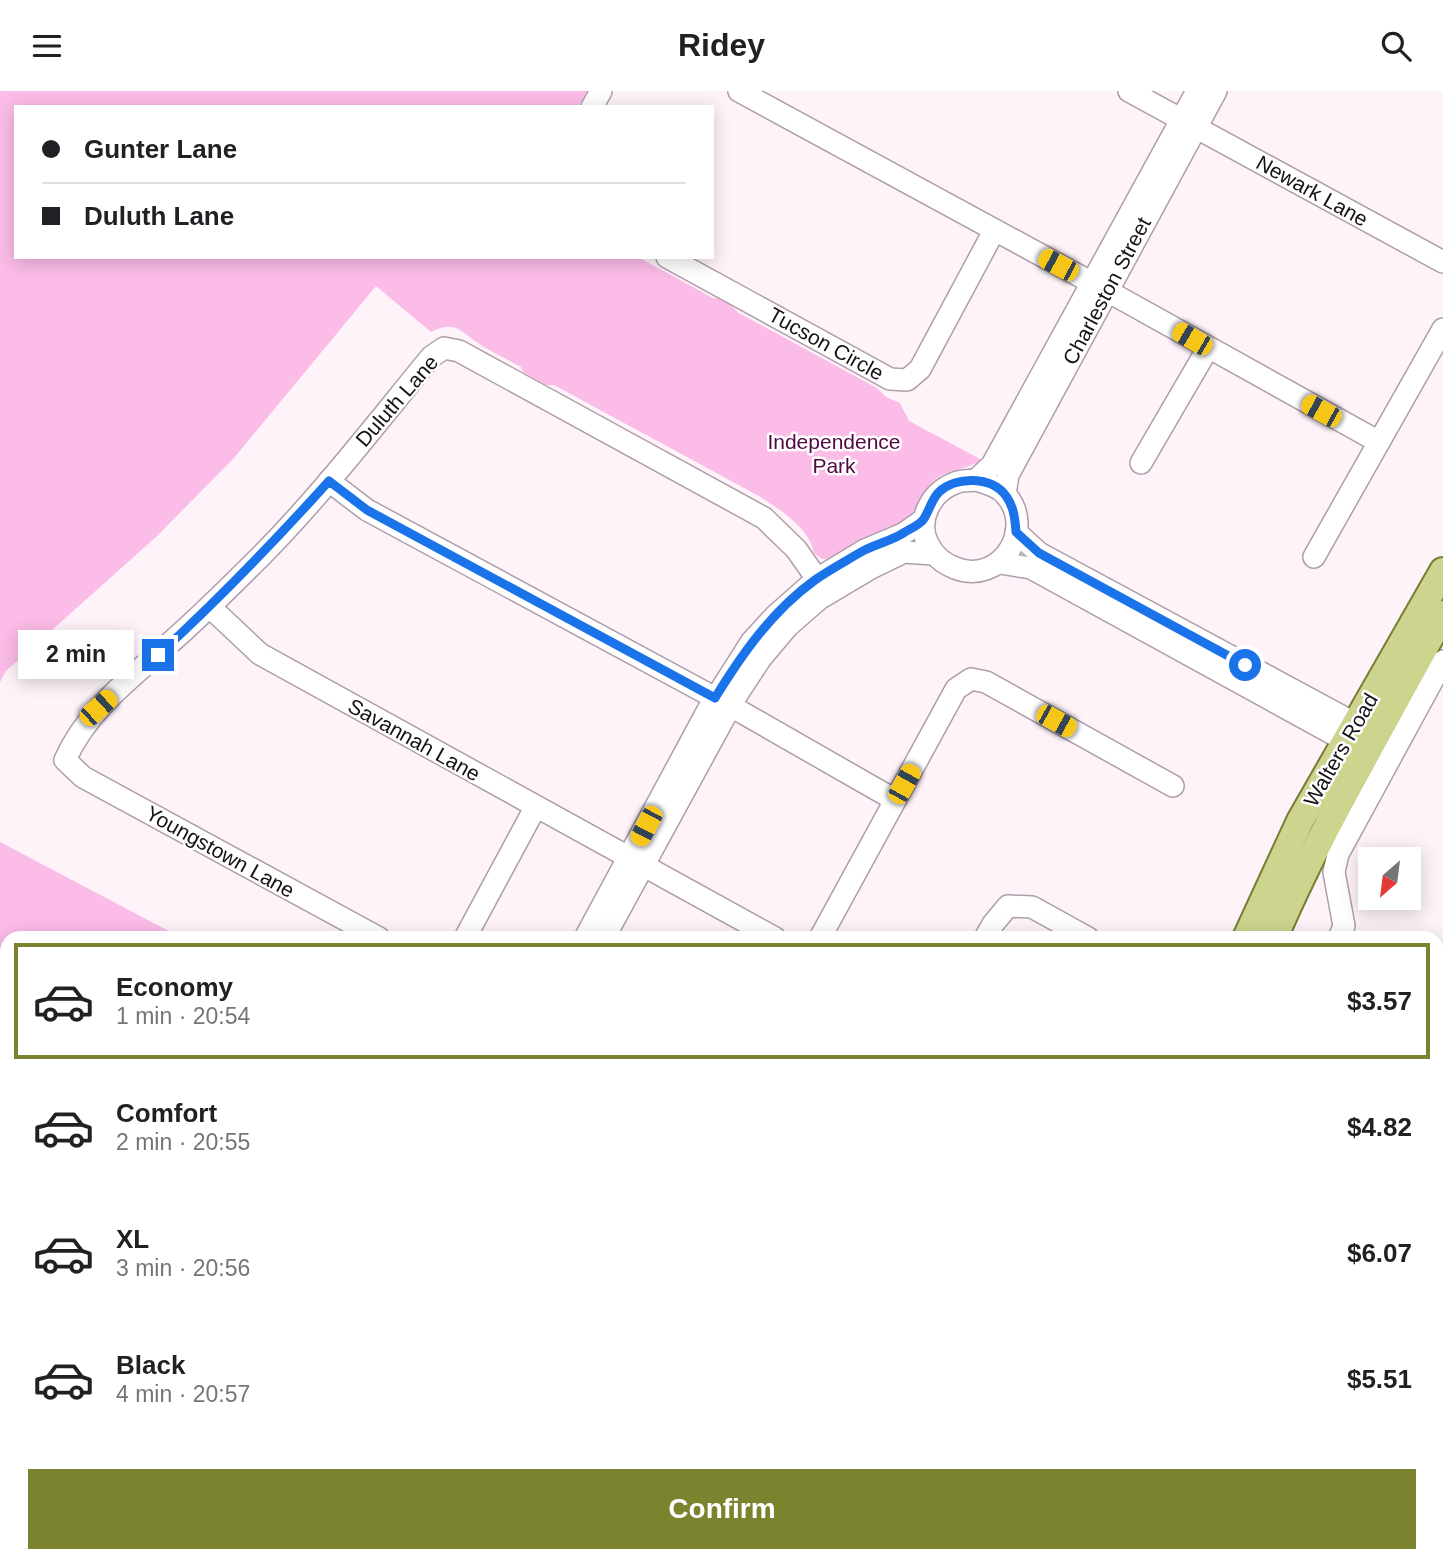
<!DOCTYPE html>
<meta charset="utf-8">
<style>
body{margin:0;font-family:Helvetica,sans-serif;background:#f6f6f6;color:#202124;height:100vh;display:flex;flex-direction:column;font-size:26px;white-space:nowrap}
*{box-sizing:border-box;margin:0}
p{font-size:23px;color:#757577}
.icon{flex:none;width:38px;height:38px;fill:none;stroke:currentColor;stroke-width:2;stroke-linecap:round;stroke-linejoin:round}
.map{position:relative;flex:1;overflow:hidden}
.drawer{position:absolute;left:0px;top:840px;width:1444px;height:632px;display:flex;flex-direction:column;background:#fff;border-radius:21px 21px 0 0;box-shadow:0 4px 18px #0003}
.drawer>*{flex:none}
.guide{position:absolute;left:14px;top:14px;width:700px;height:154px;border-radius:0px;box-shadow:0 4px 18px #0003;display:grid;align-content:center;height:154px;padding:0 28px;background:#fff}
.needle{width:46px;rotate:208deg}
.fabs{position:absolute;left:1358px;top:756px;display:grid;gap:14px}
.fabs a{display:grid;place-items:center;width:63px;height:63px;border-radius:0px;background:#fff;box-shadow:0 4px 18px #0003;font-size:35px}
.end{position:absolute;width:32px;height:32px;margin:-16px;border:9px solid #1a73e8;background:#fff;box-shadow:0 0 0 4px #fff}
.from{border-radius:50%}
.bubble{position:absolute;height:49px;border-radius:0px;background:#fff;box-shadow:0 4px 18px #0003;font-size:23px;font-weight:700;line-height:49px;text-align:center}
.car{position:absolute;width:21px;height:42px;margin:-21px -10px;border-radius:9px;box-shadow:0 0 5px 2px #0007;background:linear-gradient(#f5c518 24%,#345 0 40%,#f5c518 0 76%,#345 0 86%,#f5c518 0)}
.guide b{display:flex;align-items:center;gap:24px;height:66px;font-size:26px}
.guide b+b{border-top:2px solid #e0e0e0}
.guide i{width:18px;height:18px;background:#202124}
ul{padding:12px 0 0;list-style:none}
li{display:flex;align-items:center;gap:21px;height:116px;margin:0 14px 10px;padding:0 14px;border:4px solid transparent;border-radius:0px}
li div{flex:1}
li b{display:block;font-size:26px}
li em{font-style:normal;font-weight:700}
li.selected{border-color:#7c832f}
li>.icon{width:63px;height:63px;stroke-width:1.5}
.primary-button{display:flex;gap:14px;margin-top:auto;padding:14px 28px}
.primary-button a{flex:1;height:80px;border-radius:0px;background:#7c832f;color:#fff;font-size:28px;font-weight:700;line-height:80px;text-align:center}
header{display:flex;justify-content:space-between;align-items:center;height:91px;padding:0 28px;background:#fff;font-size:32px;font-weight:700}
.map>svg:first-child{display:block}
.green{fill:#fbbce7}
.water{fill:#e293c9}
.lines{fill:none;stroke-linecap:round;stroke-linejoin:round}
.minor-casing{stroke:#af9ea9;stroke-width:24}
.major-casing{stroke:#787d32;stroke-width:30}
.minor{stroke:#fff;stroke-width:21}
.major{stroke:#cdd48e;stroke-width:26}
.route{stroke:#1a73e8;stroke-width:9}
.labels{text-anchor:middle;stroke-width:5;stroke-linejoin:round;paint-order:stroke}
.street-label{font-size:21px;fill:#161115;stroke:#fff}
.park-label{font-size:21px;fill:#4f0840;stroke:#fff}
</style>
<header><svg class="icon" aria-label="menu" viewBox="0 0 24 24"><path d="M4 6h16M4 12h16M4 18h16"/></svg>Ridey<svg class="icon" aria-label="search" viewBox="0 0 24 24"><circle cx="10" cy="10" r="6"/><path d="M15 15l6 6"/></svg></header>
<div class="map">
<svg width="1443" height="1471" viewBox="0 0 1443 1471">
<rect width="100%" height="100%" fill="#fdf3f9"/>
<!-- green -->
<g class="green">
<path d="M0 0H587L578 16H16V166H638L713 207C727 208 730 214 739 222L877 297 886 306 900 312 909 330 982 369C968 378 951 378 937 387 923 397 920 415 909 427 894 441 851 458 831 468H822L814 462C809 436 778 417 757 404L554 294H546L523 281 521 276C507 268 493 262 481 254 461 242 457 228 431 241L376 195 234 367 156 446 6 580 0 591Z"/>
<polygon points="0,751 182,847 7,847 7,1338 0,1351"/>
<polygon points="451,1465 889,1465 895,1471 424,1471"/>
</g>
<!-- water -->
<polygon class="water" points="7,1457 7,1465 87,1465 98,1471 0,1471 0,1464"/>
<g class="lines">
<!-- minor casing -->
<g class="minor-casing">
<g id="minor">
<polyline points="739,0 1120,207 1379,351"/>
<polyline points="1129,0 1443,171"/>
<polyline points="592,16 601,0"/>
<polyline points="667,166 890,288 907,289 920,278 994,140"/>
<polyline points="1141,372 1208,257"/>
<polyline points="976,389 992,374 1197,0"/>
<path d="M976 389C986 392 998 395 1005 403 1037 438 1000 495 955 477 942 472 934 465 928 453 916 429 931 401 955 392 961 389 969 390 976 389Z"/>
<polyline points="329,390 367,419 743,622 895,709"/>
<polyline points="1005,403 1008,384 1216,0"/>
<polyline points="1016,441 1039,462 1356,633"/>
<polyline points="1314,466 1443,238"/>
<polyline points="1000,472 1031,477 1346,650"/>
<polyline points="210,516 260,563 775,847"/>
<path d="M379 847 83 686 65 669C87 619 131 587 170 552 202 524 232 494 262 464 323 402 376 333 431 266L444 257 459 260 764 427 796 458 827 502"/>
<polyline points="465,847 535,717"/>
<polyline points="585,847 708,619 752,550 775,525 817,488 865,459 903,443 923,429"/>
<polyline points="604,847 736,605 761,567 788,535 819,508 871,477 904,461 933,463"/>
<polyline points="820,847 956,598 971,588 986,591 1173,695"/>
<polyline points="985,847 993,833 1008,815 1032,816 1088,847"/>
<polyline points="1339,847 1344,835 1334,781 1338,763 1443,570"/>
<polyline points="1437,1344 1443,1348"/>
<polyline points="1280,1471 1280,1470"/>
</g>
</g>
<!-- major casing -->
<g class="major-casing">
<g id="major">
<polyline points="1246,847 1300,730 1443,480"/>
<path d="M1274 847C1322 735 1385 630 1443 523"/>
<polyline points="1437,1448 1443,1452"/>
<polyline points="922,1471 925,1465"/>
<polyline points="957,1471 960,1465"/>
</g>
</g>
<!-- minor -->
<use href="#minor" class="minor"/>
<!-- major -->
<use href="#major" class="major"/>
</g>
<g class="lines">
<!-- route -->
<path class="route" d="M158 564C218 509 274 451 329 390L367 419 715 607C742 563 772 520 815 489 829 479 846 470 861 461 875 453 892 450 905 441 910 438 919 434 923 429 929 421 931 409 939 401 956 385 992 385 1006 405 1014 416 1015 428 1016 441L1039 462 1245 574"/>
</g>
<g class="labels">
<!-- street labels -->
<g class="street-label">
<text transform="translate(1312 100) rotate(29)" y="7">Newark Lane</text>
<text transform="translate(1107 200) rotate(-62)" y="7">Charleston Street</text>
<text transform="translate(826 253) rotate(29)" y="7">Tucson Circle</text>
<text transform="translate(397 310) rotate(-49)" y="7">Duluth Lane</text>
<text transform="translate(414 649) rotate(29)" y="7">Savannah Lane</text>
<text transform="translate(1341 659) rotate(-60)" y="7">Walters Road</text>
<text transform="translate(220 761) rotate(29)" y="7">Youngstown Lane</text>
</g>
<!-- park labels -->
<g class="park-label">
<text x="834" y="358">Independence<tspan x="834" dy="24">Park</tspan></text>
</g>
</g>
</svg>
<div class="fabs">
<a><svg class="needle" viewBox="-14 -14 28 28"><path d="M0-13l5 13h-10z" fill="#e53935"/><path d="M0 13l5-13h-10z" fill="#757577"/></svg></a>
</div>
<i class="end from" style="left:1245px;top:574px"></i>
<i class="end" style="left:158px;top:564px"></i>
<div class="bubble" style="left:18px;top:539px;width:116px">2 min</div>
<i class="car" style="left:1058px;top:174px;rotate:298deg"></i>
<i class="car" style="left:1192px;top:248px;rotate:300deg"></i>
<i class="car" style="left:1321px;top:320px;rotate:299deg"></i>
<i class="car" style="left:98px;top:617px;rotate:48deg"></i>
<i class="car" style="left:1056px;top:630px;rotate:119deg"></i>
<i class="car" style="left:904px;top:693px;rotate:29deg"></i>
<i class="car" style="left:646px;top:735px;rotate:208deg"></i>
<div class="guide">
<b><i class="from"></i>Gunter Lane</b>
<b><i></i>Duluth Lane</b>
</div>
<section class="drawer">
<ul>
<li class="selected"><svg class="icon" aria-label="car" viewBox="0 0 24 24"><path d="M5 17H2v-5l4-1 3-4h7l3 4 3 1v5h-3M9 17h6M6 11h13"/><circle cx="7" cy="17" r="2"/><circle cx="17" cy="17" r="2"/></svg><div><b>Economy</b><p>1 min · 20:54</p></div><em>$3.57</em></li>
<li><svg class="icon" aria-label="car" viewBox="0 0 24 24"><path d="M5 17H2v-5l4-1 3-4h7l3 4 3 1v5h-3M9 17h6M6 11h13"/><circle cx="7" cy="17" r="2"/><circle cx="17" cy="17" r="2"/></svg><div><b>Comfort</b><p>2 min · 20:55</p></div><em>$4.82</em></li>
<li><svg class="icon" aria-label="car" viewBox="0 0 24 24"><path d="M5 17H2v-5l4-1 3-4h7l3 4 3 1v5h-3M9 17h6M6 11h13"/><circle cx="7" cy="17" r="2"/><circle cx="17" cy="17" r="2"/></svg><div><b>XL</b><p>3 min · 20:56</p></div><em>$6.07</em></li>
<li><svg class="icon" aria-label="car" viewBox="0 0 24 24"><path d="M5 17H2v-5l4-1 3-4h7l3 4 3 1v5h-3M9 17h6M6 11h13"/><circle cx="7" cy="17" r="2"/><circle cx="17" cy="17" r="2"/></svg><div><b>Black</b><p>4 min · 20:57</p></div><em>$5.51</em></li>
</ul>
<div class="primary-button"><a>Confirm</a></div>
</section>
</div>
